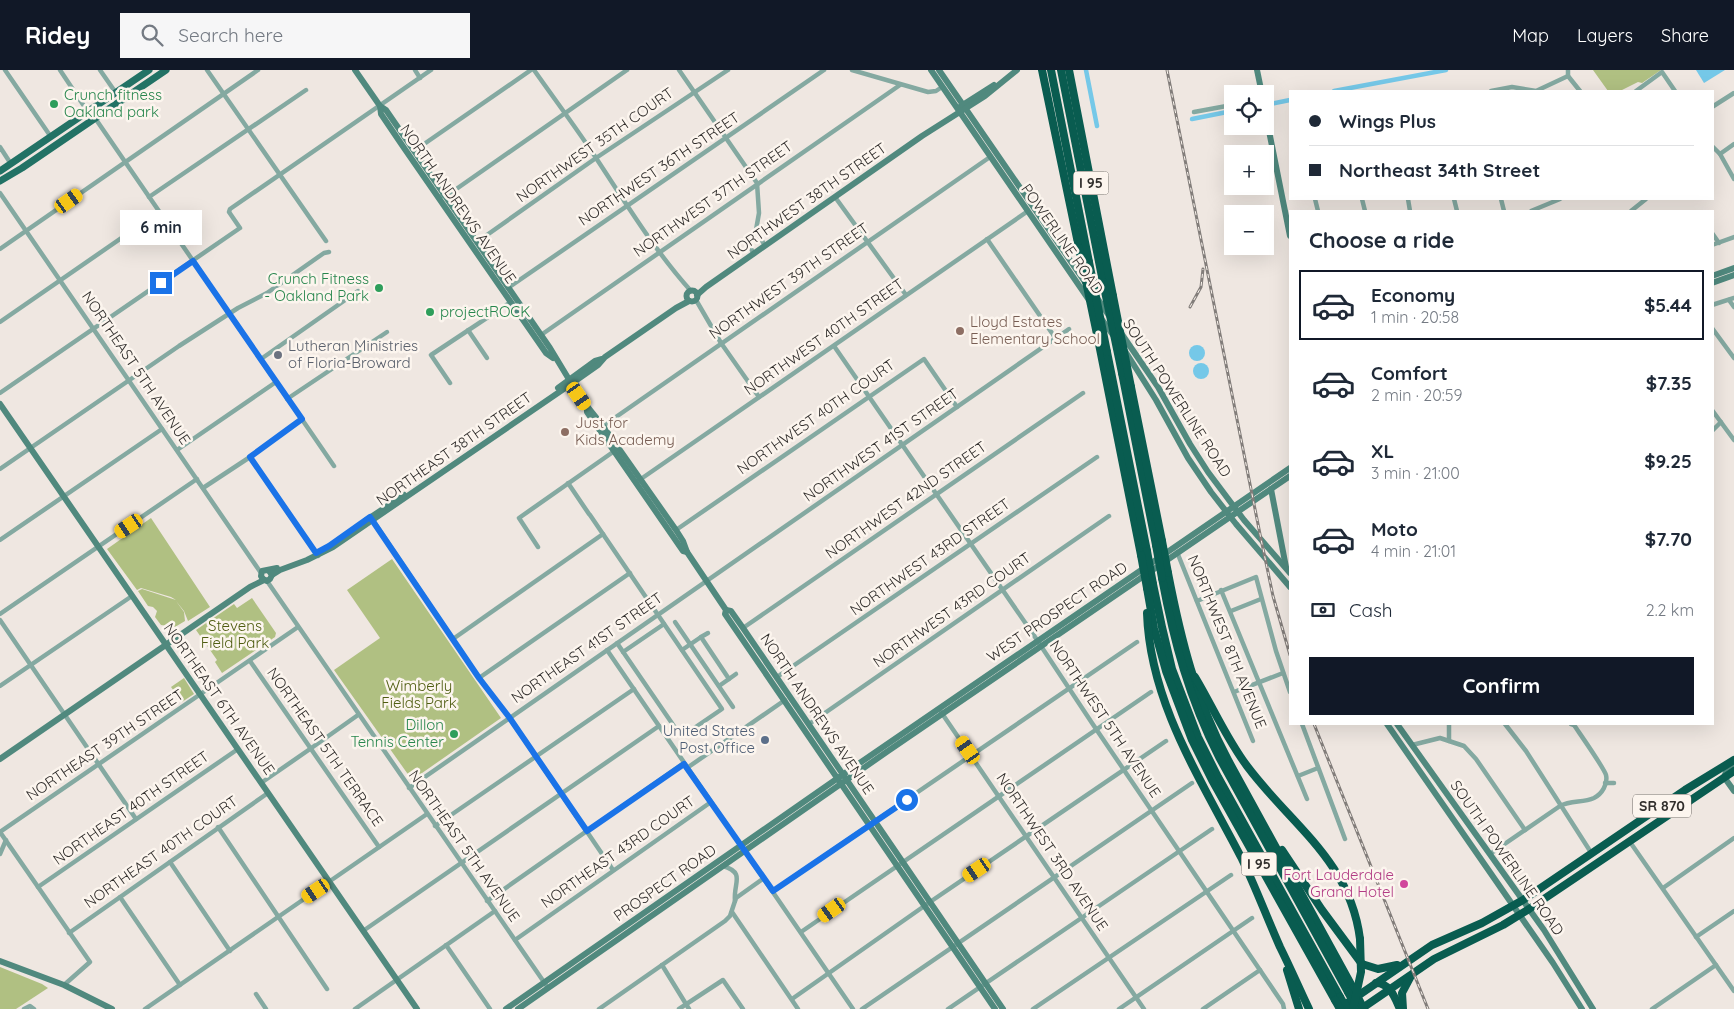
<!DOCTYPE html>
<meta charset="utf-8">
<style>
body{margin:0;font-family:Quicksand,sans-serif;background:#f6f6f7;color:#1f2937;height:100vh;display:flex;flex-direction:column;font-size:19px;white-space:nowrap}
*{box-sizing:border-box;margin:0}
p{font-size:16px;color:#747a83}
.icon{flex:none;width:28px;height:28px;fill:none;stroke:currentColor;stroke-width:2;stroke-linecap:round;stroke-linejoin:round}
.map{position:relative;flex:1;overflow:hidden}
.sheet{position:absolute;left:1289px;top:140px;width:425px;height:515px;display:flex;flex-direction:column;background:#fff;border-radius:0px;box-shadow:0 5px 20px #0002}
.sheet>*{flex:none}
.hud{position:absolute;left:1289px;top:20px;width:425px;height:110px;border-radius:0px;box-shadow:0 5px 20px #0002;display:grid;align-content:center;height:110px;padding:0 20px;background:#fff}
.buttons{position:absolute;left:1224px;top:15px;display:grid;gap:10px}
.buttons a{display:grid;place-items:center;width:50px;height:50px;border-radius:0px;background:#fff;box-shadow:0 5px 20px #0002;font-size:25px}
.end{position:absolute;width:22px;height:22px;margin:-11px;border:6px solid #1a73e8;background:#fff;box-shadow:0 0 0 2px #fff}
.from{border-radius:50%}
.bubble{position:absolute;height:35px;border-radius:0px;background:#fff;box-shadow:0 5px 20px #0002;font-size:16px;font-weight:700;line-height:35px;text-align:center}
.car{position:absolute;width:15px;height:30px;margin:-15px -8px;border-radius:6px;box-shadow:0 0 4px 1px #0007;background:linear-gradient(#f5c518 24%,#345 0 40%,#f5c518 0 76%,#345 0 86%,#f5c518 0)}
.hud b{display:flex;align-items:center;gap:18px;height:48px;font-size:19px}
.hud b+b{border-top:1px solid #e0e1e3}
.hud i{width:12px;height:12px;background:#1f2937}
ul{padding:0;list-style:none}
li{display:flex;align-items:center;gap:15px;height:70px;margin:0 10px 8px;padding:0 10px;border:2px solid transparent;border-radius:0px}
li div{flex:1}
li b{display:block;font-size:19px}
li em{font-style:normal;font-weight:700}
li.selected{border-color:#111827}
li>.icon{width:45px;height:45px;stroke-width:1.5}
h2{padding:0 20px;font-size:22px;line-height:60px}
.pay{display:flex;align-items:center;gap:12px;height:55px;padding:0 20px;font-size:19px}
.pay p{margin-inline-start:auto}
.action{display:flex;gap:10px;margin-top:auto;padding:10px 20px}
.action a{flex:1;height:58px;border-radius:0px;background:#111827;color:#fff;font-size:20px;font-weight:700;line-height:58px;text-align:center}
header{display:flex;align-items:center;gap:30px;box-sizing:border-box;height:70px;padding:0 25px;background:#111827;color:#fff}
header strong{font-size:24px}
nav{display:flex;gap:28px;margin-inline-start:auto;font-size:18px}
.search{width:350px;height:45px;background:#f6f6f7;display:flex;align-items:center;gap:12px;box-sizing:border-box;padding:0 18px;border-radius:0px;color:#747a83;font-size:19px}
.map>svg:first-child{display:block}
.green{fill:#b0c082}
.water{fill:#75c8e8}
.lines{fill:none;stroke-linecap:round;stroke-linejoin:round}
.canal{stroke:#75c8e8;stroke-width:4.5}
.street{stroke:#84a9a1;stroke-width:4.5}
.secondary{stroke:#50897e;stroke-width:6}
.primary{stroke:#227265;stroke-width:7}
.highway{stroke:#095c50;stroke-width:8}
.rail-casing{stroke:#827d7a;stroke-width:3}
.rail{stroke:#fcf5ee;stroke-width:1;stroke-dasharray:4;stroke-linecap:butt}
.highway-bridge{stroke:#095c50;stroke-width:8}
.route{stroke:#1a73e8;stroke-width:6}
.leisure-dot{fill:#2e9e5b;stroke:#fcf5ee;stroke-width:2}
.education-dot{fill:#8d6e63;stroke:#fcf5ee;stroke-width:2}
.worship-dot{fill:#6b7280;stroke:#fcf5ee;stroke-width:2}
.service-dot{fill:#5c6f8a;stroke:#fcf5ee;stroke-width:2}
.hotel-dot{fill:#d1479c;stroke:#fcf5ee;stroke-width:2}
.labels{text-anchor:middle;stroke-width:5;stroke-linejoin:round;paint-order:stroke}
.shield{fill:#fcf5ee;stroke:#6f6a67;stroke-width:1}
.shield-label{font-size:14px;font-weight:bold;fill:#322f2d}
.leisure-label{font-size:15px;fill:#27864d;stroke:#fcf5ee;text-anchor:start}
.street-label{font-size:15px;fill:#322f2d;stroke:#fcf5ee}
.education-label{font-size:15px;fill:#785e54;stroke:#fcf5ee;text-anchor:start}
.worship-label{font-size:15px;fill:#5b616d;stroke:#fcf5ee;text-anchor:start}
.park-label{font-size:15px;fill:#4f5d11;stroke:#fcf5ee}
.service-label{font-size:15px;fill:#4e5e75;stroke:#fcf5ee;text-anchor:end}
.hotel-label{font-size:15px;fill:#b23c85;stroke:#fcf5ee;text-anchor:end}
</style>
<header>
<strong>Ridey</strong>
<div class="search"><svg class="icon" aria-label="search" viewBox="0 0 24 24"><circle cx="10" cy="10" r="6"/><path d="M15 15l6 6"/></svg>Search here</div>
<nav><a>Map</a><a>Layers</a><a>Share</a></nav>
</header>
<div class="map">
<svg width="1734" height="939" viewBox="0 0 1734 939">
<rect width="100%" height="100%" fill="#efe7e1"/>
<!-- green -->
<g class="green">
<polygon points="1593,0 1661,0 1642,13 1638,12 1620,21 1608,21"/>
<polygon points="151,448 210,537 188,551 184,541 176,531 184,542 185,551 175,557 161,555 155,547 157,541 153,537 148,536 138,521 142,519 176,530 171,527 141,518 137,520 107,479"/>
<polygon points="392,489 501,648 412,710 334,600 380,568 347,520"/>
<polygon points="252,528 276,563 275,567 222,603 215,592 217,590 196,560 234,534 237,538"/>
<polygon points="184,608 194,624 182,632 171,617"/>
<polygon points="0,897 42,914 48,918 16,939 0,939"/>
</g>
<!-- water -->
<g class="water">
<polygon points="1696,0 1725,0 1704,13"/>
<circle cx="1197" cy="283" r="8"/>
<circle cx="1201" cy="301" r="8"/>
</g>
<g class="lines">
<!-- canal -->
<g class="canal">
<polyline points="1086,0 1097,56"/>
<polyline points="1334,21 1446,0"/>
<polyline points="1270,34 1290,30"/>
<polyline points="1192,49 1232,41"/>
</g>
<!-- street -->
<g class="street">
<polyline points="5,0 51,67"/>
<polyline points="60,0 88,42"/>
<polyline points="100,0 116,23"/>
<polyline points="207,0 326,171"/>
<polyline points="415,0 420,8"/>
<path d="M534 0C555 30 578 60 598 91 627 135 655 181 691 221"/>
<polyline points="679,0 757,113 759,143 756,160 751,171 750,177 754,184"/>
<polyline points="852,0 928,22 936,21 942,17"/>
<polyline points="1568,0 1568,6 1580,21"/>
<polyline points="1491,21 1512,17 1536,21 1568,6"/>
<polyline points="1636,21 1662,2 1675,21"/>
<polyline points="1712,37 1734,23"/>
<polyline points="1194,42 1232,35"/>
<polyline points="95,48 334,396"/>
<polyline points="1712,76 1720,84 1734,109"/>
<polyline points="0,77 11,94"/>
<polyline points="414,81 531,0"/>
<polyline points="1720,84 1734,74"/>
<polyline points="0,123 261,503"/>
<polyline points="149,127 306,20"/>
<polyline points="835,127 906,225"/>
<polyline points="439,128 444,124 452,122 627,0"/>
<polyline points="1315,129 1318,141"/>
<polyline points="1362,129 1365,141"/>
<polyline points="1408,129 1410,141"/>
<polyline points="1454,129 1457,141"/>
<polyline points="1501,129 1504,141"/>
<polyline points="1531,141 1560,129"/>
<polyline points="1631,141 1646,129"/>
<polyline points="756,160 765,176"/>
<polyline points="1712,163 1719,173"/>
<polyline points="987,169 1056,269"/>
<polyline points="477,172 596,88 728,0"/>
<polyline points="1712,175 1734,167"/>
<polyline points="0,179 258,0"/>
<polyline points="508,218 824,0"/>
<polyline points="696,230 721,273 759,327"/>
<polyline points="1729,230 1734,237"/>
<polyline points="1712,235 1734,228"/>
<polyline points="0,252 159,142"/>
<polyline points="1712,258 1734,288"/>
<polyline points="468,260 487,288"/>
<polyline points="541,265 900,15"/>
<polyline points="834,276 1033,564 1092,653 1283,934 1284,939"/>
<polyline points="261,289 358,221"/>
<polyline points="450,313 431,285 511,232"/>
<polyline points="0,323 240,158 229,142 230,139 431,0"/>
<polyline points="287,329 387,262"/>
<polyline points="1712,340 1734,370"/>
<polyline points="603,356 990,87"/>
<polyline points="1712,361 1721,352"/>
<polyline points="177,380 276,312"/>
<polyline points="250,387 318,486"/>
<polyline points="0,399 179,276 238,238 267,223 324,183 329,182"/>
<polyline points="638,411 1028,141"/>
<polyline points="568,413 589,444"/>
<polyline points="203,418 250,387 302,349"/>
<polyline points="590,445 722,639 684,665 680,665 617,573"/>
<polyline points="372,449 479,608 509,647 613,800"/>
<polyline points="676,460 924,289 957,337"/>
<polyline points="0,470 162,359"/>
<polyline points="538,477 519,448 613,382"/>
<polyline points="1177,482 1253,671"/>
<polyline points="267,511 546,915"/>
<polyline points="1221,520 1307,729"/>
<polyline points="1197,531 1256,507 1276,581 1290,622"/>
<polyline points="1231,541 1261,529"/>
<polyline points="0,544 197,409"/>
<polyline points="0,550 136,749"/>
<polyline points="675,552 733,637"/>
<polyline points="743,558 1083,323"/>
<polyline points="708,563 701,567 729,609"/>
<polyline points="453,569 603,464"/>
<polyline points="607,580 853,939"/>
<polyline points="682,580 701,567"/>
<polyline points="623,582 664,554"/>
<polyline points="250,591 379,777"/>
<polyline points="777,607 1097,387"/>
<polyline points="479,608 630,503"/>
<polyline points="0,616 132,526"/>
<polyline points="719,616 736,604"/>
<polyline points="1234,622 1283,603"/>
<polyline points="941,642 1144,939"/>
<polyline points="809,654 1109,446"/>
<polyline points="1302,654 1345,769"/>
<polyline points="1449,654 1449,671"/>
<polyline points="1505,654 1526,681 1592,784"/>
<polyline points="1412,675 1440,668 1464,676 1476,689 1525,760"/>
<polyline points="687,698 785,630"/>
<polyline points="1298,706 1318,698"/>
<polyline points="261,713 310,679 358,645"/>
<polyline points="1605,713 1614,713"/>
<polyline points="409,718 1069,259"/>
<polyline points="435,756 634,619"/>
<polyline points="218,757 327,919"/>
<polyline points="0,762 298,557"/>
<polyline points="0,762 90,892 64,915"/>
<polyline points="1630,772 1734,921"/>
<polyline points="0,784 6,770"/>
<path d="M1490 784 1560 736C1571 730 1583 733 1594 728 1602 724 1608 714 1606 705 1604 698 1580 664 1574 655L1571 654"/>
<polyline points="170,792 230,881"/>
<path d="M723 796C746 803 733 813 735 831"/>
<polyline points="38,817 238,679"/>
<polyline points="1663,818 1734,768"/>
<polyline points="773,821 1137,572"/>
<polyline points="120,827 180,915"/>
<polyline points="487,831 684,693"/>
<polyline points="732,842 798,939"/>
<polyline points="363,861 659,656"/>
<polyline points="801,862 1151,622"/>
<polyline points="69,863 268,723"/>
<polyline points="1696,867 1734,841"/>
<polyline points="515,870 711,732"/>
<polyline points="446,875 490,939"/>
<polyline points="662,895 689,939"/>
<polyline points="256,924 266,939"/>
<polyline points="792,929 930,832 1166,671"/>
<polyline points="24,939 30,936 34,939"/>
<polyline points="145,939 427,744"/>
<polyline points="355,939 495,841"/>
<polyline points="599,939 725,851 730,846 736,828 764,808"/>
<polyline points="679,939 723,910 743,939"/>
<polyline points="862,939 1192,713"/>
<polyline points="948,939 1212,759"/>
<polyline points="1033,939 1231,805"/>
<polyline points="1119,939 1252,848"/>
<polyline points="1203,939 1260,900"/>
<polyline points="1652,939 1716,895"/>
</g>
<!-- secondary -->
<g class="secondary">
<polyline points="355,0 380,36 386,40 550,278 579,326 603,356 676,460 683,471 687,482 726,540 725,544 995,939"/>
<polyline points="931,0 1089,230"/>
<polyline points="939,0 1085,212"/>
<polyline points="1257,0 1262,24"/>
<polyline points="380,36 381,44 402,75 546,283 553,288"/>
<polyline points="961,36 994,15"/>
<polyline points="1265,41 1290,166"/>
<polyline points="1712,206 1734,198"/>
<polyline points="1712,213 1734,205"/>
<circle cx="692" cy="226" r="5.5"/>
<polyline points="697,225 706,217 922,66 985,26 1017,0"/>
<polyline points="1097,228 1110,247"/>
<polyline points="1100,247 1113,265"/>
<polyline points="1121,263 1158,317 1190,374 1208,402 1244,450 1290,503"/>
<polyline points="1125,281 1156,330 1188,388 1211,422 1236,454 1290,517"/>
<polyline points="558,318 595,291 602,289"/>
<polyline points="0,334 417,939"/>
<polyline points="587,337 587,342 683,481 687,482"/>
<polyline points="1271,419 1286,497"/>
<polyline points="365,451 404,425"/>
<polyline points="269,501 272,505 270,509 267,511 263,509 261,506 262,501 277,498"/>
<polyline points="272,505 280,500 307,490 333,477 571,314 598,295 605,287 676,238 689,231"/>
<polyline points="726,540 731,541 743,558 1003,939"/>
<polyline points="1387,654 1553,893 1582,939"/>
<polyline points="1397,654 1544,860 1593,939"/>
<polyline points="0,689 250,517 264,510"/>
<polyline points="1734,694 1726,702 1724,707 1734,721"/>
<polyline points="0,891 64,915 112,939"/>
<polyline points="506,939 848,701 1290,398"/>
<polyline points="518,939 888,681 1290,406"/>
</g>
<!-- primary -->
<g class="primary">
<polyline points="0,101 149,0"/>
<polyline points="0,111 22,98 166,0"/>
</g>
<!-- highway -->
<g class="highway">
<polyline points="1042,0 1079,178"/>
<polyline points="1051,0 1089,192"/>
<polyline points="1061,0 1103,212"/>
<polyline points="1069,0 1113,226"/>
<polyline points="1098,269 1141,485"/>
<polyline points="1107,282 1147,481"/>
<polyline points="1122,303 1156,475"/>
<polyline points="1131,317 1162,471"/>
<path d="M1168 503C1181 570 1196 630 1228 690L1353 918"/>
<path d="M1162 508C1174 572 1189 628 1219 687L1348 922"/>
<polyline points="1153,514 1162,557 1172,599 1198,667 1218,707 1340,927"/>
<polyline points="1147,518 1154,558 1166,601 1192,670 1212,710 1335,930"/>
<path d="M1147 543C1150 634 1202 711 1242 789 1256 818 1267 848 1280 877 1290 897 1299 918 1309 939"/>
<path d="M1195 607C1213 637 1226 668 1247 696 1291 755 1350 790 1360 869"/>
<polyline points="1282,780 1322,840 1362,894 1378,899 1397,895"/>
<polyline points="1287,900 1299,939"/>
<path d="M1376 913C1390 913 1395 928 1400 939"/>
<polyline points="1340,938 1432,875 1482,853 1523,830 1685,720 1734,690"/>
<polyline points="1361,939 1434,889 1503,855 1529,839 1734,701"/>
<polyline points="1403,939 1402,923 1411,906"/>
</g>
<!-- rail casing -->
<g class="rail-casing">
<g id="rail">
<polyline points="1167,0 1261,469 1273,526 1290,585"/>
<polyline points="1190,237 1201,217 1203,199"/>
<polyline points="1314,654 1428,939"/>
</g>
</g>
<!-- rail -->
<use href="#rail" class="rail"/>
<!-- highway-bridge -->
<g class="highway-bridge">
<polyline points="1079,178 1098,269"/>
<polyline points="1089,192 1107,282"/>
<polyline points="1103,212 1122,303"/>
<polyline points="1113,226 1131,317"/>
<polyline points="1162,471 1168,503"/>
<polyline points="1156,475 1162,508"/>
<polyline points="1147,481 1153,514"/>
<polyline points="1141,485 1147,518"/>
<polyline points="1353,918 1364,939"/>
<polyline points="1348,922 1355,935"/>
<polyline points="1340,927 1347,939"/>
<polyline points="1335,930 1340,939"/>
<polyline points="1353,939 1361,902 1360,869"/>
</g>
</g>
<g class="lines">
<!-- route -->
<polyline class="route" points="161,213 193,191 302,349 250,387 316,483 329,476 370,447 479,608 509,647 587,761 684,694 773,821 907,730"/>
</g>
<!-- markers -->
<g class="leisure-dot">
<circle cx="54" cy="34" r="5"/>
<circle cx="379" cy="218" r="5"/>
<circle cx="430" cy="242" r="5"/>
<circle cx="454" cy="664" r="5"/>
</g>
<g class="education-dot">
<circle cx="960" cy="261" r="5"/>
<circle cx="565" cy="362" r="5"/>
</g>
<circle class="worship-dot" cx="278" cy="285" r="5"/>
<circle class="service-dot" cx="765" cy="670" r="5"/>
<circle class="hotel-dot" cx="1404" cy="814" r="5"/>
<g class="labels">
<!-- shield labels -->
<g class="shield">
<rect x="1073.5" y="101.5" width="35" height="23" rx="4"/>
<rect x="1633" y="724.5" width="58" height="23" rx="4"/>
<rect x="1241.5" y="782.5" width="35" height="23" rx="4"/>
</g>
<g class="shield-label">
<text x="1091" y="118">I 95</text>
<text x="1662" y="741">SR 870</text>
<text x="1259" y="799">I 95</text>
</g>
<!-- leisure labels -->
<g class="leisure-label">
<text x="64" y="30">Crunch fitness<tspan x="64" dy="17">Oakland park</tspan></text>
<text x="369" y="214" text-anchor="end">Crunch Fitness<tspan x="369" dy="17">- Oakland Park</tspan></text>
<text x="440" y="247">projectROCK</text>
<text x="444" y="660" text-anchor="end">Dillon<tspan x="444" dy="17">Tennis Center</tspan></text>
</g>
<!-- street labels -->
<g class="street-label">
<text transform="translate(595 75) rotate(-35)" y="5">NORTHWEST 35TH COURT</text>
<text transform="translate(659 99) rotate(-34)" y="5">NORTHWEST 36TH STREET</text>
<text transform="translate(713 129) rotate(-35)" y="5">NORTHWEST 37TH STREET</text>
<text transform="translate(807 131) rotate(-35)" y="5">NORTHWEST 38TH STREET</text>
<text transform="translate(458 134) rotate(55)" y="5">NORTH ANDREWS AVENUE</text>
<text transform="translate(1062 169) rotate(55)" y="5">POWERLINE ROAD</text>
<text transform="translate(789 211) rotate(-35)" y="5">NORTHWEST 39TH STREET</text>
<text transform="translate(824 267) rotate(-35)" y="5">NORTHWEST 40TH STREET</text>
<text transform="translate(136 298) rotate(56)" y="5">NORTHEAST 5TH AVENUE</text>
<text transform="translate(1177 328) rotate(57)" y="5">SOUTH POWERLINE ROAD</text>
<text transform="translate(816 347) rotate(-35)" y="5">NORTHWEST 40TH COURT</text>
<text transform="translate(881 375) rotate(-35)" y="5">NORTHWEST 41ST STREET</text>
<text transform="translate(454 379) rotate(-35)" y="5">NORTHEAST 38TH STREET</text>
<text transform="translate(906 430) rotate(-35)" y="5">NORTHWEST 42ND STREET</text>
<text transform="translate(930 487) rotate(-35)" y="5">NORTHWEST 43RD STREET</text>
<text transform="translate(952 540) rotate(-35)" y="5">NORTHWEST 43RD COURT</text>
<text transform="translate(1057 542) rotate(-34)" y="5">WEST PROSPECT ROAD</text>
<text transform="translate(1227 572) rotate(68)" y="5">NORTHWEST 8TH AVENUE</text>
<text transform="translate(587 578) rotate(-35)" y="5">NORTHEAST 41ST STREET</text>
<text transform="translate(219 629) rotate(55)" y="5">NORTHEAST 6TH AVENUE</text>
<text transform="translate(817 644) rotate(56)" y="5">NORTH ANDREWS AVENUE</text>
<text transform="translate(1105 649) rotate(56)" y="5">NORTHWEST 5TH AVENUE</text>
<text transform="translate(105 675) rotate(-34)" y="5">NORTHEAST 39TH STREET</text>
<text transform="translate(325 677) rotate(55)" y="5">NORTHEAST 5TH TERRACE</text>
<text transform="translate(131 738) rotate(-35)" y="5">NORTHEAST 40TH STREET</text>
<text transform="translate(464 776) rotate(55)" y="5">NORTHEAST 5TH AVENUE</text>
<text transform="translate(161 782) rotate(-35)" y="5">NORTHEAST 40TH COURT</text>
<text transform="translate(618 782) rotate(-35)" y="5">NORTHEAST 43RD COURT</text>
<text transform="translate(1052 782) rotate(56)" y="5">NORTHWEST 3RD AVENUE</text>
<text transform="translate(1507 788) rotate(55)" y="5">SOUTH POWERLINE ROAD</text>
<text transform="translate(665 813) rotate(-35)" y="5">PROSPECT ROAD</text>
</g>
<!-- education labels -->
<g class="education-label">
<text x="970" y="257">Lloyd Estates<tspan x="970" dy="17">Elementary School</tspan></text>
<text x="575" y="358">Just for<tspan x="575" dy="17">Kids Academy</tspan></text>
</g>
<!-- worship labels -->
<g class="worship-label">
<text x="288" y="281">Lutheran Ministries<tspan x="288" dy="17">of Floria-Broward</tspan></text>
</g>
<!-- park labels -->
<g class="park-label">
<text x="235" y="561">Stevens<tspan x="235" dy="17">Field Park</tspan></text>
<text x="419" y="621">Wimberly<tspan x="419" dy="17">Fields Park</tspan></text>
</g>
<!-- service labels -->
<g class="service-label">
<text x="755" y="666">United States<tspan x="755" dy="17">Post Office</tspan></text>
</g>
<!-- hotel labels -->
<g class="hotel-label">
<text x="1394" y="810">Fort Lauderdale<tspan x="1394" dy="17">Grand Hotel</tspan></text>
</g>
</g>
</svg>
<div class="buttons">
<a><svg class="icon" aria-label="locate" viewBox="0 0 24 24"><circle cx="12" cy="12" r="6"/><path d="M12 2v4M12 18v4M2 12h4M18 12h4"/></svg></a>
<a>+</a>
<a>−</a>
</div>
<i class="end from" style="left:907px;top:730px"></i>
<i class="end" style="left:161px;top:213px"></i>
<div class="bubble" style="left:120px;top:140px;width:82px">6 min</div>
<i class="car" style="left:69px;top:131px;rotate:55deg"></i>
<i class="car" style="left:579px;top:326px;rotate:145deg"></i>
<i class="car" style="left:129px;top:456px;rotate:236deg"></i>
<i class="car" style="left:968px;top:680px;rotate:325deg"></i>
<i class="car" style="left:977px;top:800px;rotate:236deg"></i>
<i class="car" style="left:316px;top:821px;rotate:236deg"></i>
<i class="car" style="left:832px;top:840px;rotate:235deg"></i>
<div class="hud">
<b><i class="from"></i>Wings Plus</b>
<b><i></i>Northeast 34th Street</b>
</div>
<section class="sheet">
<h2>Choose a ride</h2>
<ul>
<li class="selected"><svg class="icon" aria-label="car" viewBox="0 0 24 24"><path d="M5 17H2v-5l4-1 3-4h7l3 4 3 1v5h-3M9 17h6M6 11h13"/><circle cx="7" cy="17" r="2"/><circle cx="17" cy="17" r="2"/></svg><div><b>Economy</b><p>1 min · 20:58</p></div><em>$5.44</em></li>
<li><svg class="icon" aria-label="car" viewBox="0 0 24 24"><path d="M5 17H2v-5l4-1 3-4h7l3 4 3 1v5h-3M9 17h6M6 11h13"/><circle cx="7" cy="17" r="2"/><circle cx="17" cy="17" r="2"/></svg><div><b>Comfort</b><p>2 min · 20:59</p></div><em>$7.35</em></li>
<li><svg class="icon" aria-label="car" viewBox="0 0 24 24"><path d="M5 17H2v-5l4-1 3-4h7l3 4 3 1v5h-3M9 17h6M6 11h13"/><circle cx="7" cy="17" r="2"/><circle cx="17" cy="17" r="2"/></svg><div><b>XL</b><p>3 min · 21:00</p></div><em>$9.25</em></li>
<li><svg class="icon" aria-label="car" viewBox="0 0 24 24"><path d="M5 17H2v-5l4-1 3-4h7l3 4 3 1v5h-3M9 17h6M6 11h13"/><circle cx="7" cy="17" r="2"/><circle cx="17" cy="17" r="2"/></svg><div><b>Moto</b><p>4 min · 21:01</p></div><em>$7.70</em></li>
</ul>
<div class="pay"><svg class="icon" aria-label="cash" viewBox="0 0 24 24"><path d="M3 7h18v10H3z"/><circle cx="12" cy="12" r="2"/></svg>Cash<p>2.2 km</p></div>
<div class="action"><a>Confirm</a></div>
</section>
</div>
